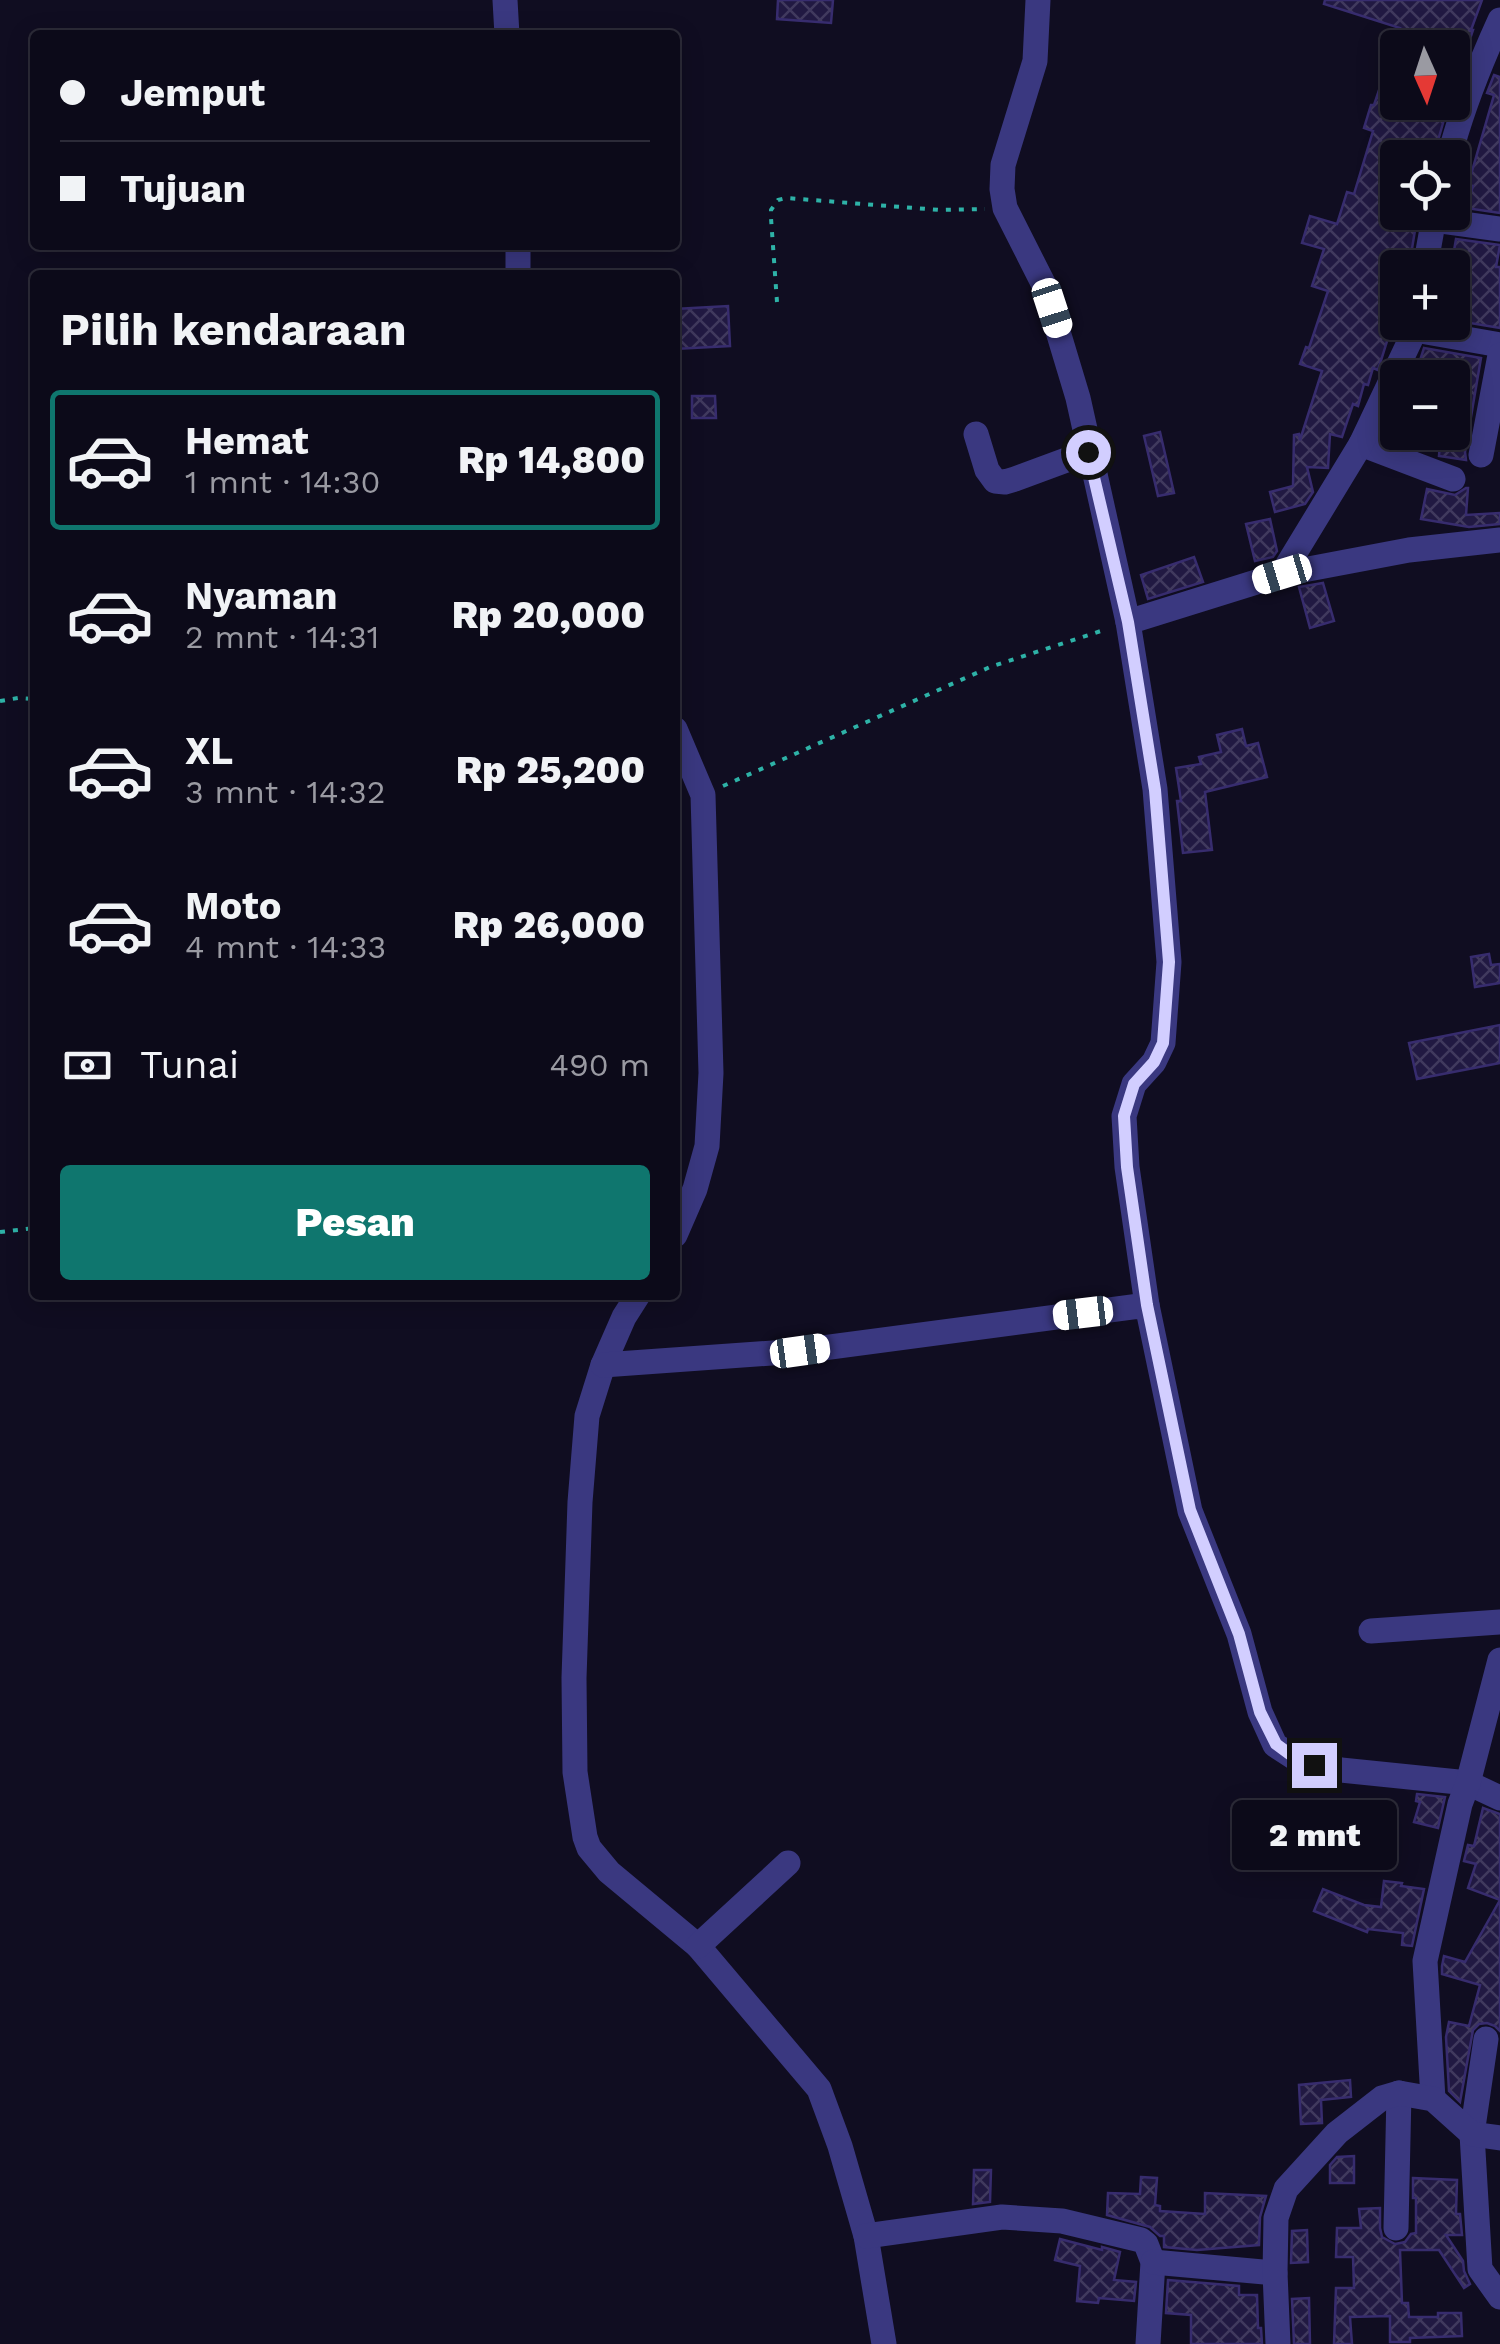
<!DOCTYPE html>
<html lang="id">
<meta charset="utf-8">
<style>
body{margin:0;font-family:"Work Sans",sans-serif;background:#151322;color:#f1f3f6;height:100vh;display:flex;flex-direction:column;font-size:38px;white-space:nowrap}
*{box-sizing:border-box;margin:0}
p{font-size:32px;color:#9a9aa2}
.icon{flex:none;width:55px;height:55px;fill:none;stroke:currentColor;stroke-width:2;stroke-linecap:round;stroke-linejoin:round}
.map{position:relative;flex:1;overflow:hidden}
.sheet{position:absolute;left:30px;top:270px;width:650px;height:1030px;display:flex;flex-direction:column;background:#0c0a19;border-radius:10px;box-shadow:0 5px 25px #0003,0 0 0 2px #2c2b38}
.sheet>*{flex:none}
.guide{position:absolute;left:30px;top:30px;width:650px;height:220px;border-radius:10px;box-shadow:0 5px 25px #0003,0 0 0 2px #2c2b38;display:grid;align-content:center;height:220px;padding:0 30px;background:#0c0a19}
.needle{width:65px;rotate:177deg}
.tools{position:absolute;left:1380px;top:30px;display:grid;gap:20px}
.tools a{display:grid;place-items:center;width:90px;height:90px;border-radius:10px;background:#0c0a19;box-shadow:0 5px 25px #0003,0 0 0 2px #2c2b38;font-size:50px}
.end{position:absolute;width:45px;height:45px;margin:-22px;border:12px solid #d2ceff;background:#111;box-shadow:0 0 0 5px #111}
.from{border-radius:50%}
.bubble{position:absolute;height:70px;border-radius:10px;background:#0c0a19;box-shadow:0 5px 25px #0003,0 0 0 2px #2c2b38;font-size:32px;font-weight:800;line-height:70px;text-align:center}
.car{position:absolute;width:30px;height:60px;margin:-30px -15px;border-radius:12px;box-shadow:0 0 8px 2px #0007;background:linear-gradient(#fff 24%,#345 0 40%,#fff 0 76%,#345 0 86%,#fff 0)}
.guide b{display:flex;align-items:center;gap:35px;height:95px;font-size:38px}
.guide b+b{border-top:2px solid #2c2b38}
.guide i{width:25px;height:25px;background:#f1f3f6}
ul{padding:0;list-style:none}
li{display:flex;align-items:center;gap:30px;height:140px;margin:0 20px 15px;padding:0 10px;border:5px solid transparent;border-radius:10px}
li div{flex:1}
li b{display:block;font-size:38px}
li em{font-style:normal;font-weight:800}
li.current{border-color:#0f766e}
li>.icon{width:90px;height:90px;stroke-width:1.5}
h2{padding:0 30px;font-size:45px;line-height:120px}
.pay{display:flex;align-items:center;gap:25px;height:110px;padding:0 30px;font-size:38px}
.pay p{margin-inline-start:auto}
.action{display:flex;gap:20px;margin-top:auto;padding:20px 30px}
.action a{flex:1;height:115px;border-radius:10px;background:#0f766e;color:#fff;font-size:40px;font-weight:800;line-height:115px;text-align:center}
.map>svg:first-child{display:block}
.building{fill:url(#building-cross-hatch);stroke:#372c6e;stroke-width:2.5}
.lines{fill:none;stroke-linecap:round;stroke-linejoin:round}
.path{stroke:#2eb2a7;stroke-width:4;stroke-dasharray:5 8;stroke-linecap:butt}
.minor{stroke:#3a3880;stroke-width:25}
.route{stroke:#d2ceff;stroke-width:12}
</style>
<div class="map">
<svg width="1500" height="2344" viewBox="0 0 1500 2344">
<defs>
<pattern id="building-cross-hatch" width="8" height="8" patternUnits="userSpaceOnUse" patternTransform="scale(2.5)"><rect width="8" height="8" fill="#211942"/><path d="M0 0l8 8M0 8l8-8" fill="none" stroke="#40395e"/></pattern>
</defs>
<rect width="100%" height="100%" fill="#100d21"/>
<!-- building -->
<g class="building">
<polygon points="778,0 833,0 831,23 777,19"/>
<polygon points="1325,0 1482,0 1471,30 1473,30 1467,48 1398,48 1398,102 1449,102 1433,158 1398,158 1398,212 1418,212 1409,267 1398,263 1398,329 1394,336 1389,335 1378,370 1373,368 1368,385 1364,384 1358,406 1353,404 1342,437 1330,434 1328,468 1307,467 1313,492 1305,504 1275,512 1270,492 1293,486 1294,435 1299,434 1300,440 1322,371 1300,364 1306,347 1309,348 1328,291 1312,286 1324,249 1302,243 1310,216 1337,224 1347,192 1354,194 1373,131 1364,128 1371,105 1374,105 1400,28 1324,4"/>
<polygon points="1494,75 1500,77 1500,213 1466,208 1473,186 1468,185 1494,95 1487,93"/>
<polygon points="1456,239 1500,245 1496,267 1500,267 1500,328 1452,320 1451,268"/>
<polygon points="728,306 730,346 675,349 675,309"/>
<polygon points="1424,348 1481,358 1465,452 1466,460 1439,456 1441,432 1452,432 1452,398 1455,381 1452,381 1452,378 1415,376"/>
<polygon points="692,396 715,396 716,418 692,418"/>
<polygon points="1160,432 1174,493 1158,496 1144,436"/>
<polygon points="1466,488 1468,488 1466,515 1500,513 1500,524 1469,527 1421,519 1427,489 1455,495"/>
<polygon points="1270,519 1277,551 1273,557 1255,561 1246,524"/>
<polygon points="1194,557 1203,582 1148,599 1141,575"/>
<polygon points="1323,583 1334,621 1310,628 1299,587"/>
<polygon points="1242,729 1246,746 1258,743 1267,777 1205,792 1212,850 1183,853 1177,801 1181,801 1176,768 1201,764 1199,757 1221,752 1217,735"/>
<polygon points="1489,954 1491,965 1500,964 1500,983 1475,987 1471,957"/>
<polygon points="1500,1025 1500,1063 1417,1079 1409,1043"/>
<polygon points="1417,1794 1445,1797 1438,1828 1414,1822 1420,1802 1416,1801"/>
<polygon points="1483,1808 1500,1814 1500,1900 1468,1888 1476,1864 1464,1861 1468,1845 1474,1846"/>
<polygon points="1344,1824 1368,1824 1367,1856 1346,1856"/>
<polygon points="1384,1881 1402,1883 1401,1886 1424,1889 1412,1946 1402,1945 1403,1933 1368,1929 1367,1932 1314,1911 1323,1889 1364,1905 1381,1907"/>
<polygon points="1500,1900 1500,2031 1495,2026 1487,2023 1479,2024 1473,2030 1460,2102 1449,2091 1446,2037 1449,2022 1469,2026 1480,1985 1442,1974 1442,1966 1444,1956 1465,1962"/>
<polygon points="1350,2080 1351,2097 1321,2100 1322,2123 1301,2124 1299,2085"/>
<polygon points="1354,2156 1354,2183 1330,2183 1330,2165 1337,2157"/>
<polygon points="974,2170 991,2170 990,2202 973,2204"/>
<polygon points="1141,2177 1157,2178 1155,2205 1160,2206 1160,2211 1205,2214 1205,2193 1266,2196 1260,2217 1259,2245 1197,2250 1164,2247 1164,2236 1160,2236 1150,2227 1107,2215 1108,2193 1140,2194"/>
<polygon points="1413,2178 1457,2180 1456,2214 1460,2214 1462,2235 1446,2235 1463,2261 1464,2271 1470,2284 1464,2288 1439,2250 1400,2250 1402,2303 1408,2303 1409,2317 1438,2317 1438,2313 1461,2313 1462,2336 1410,2338 1410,2342 1390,2342 1390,2316 1350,2317 1352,2344 1334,2344 1336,2288 1354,2288 1353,2257 1336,2257 1337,2228 1361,2228 1359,2209 1380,2208 1380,2228 1382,2237 1395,2244 1405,2242 1411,2234 1416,2233 1416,2198 1413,2198"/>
<polygon points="1307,2230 1308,2262 1291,2263 1292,2231"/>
<polygon points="1060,2239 1102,2250 1102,2247 1120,2252 1114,2280 1136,2282 1134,2301 1099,2298 1098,2303 1077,2301 1080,2266 1055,2260"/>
<polygon points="1168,2280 1239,2286 1239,2295 1257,2295 1258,2328 1261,2328 1262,2344 1191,2344 1191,2315 1166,2313"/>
<polygon points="1309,2298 1310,2344 1294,2344 1292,2299"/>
</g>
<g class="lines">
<!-- path -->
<g class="path">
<polyline points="777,302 771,218 771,210 778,200 786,198 940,210 985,209"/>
<polyline points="0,701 18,698 35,699"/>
<polyline points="723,786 990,667 1107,629"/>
<polyline points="0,1232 35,1228"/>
</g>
<!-- minor -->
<g class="minor">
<polyline points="505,0 507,35"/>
<polyline points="1038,0 1035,61 1003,165 1002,189 1005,208 1044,285 1078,398 1128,622 1155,789 1169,962 1163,1043 1154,1062 1134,1084 1124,1116 1127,1167 1147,1305"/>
<path d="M1449 158C1462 108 1479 66 1500 20"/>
<polyline points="1434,220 1500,229"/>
<polyline points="518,245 518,275"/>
<polyline points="1425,268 1435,212"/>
<polyline points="1415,330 1500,345"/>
<polyline points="976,434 987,470 995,481 1005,482 1015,479 1088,452"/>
<polyline points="1361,444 1453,479"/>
<polyline points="1481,455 1500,355"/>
<polyline points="1282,574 1409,550 1500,540"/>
<polyline points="1128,622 1282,574 1361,444 1415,330 1416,322"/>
<polyline points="675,729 703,795 711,1073 707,1146 695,1189 675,1235"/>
<polyline points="638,1295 624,1317 603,1365 587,1416 580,1502 574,1678 575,1772 585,1837 589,1848 609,1872 698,1946 819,2089 840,2146 866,2236 884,2344"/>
<polyline points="603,1365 800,1351 1147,1305 1190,1511 1239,1634 1260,1712 1275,1745 1295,1758 1315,1765 1341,1770 1468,1783 1500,1798"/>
<polyline points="1371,1631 1500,1622"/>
<polyline points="698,1946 788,1863"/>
<polyline points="1486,2039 1472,2134 1480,2269 1500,2297"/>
<polyline points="1433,2099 1425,1961 1460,1804 1468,1783 1500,1660"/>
<polyline points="1396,2228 1399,2093"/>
<polyline points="866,2236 1002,2217 1062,2221 1141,2240 1146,2244 1153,2262 1148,2344"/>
<polyline points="1153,2262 1275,2273"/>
<polyline points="1278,2344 1275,2273 1276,2218 1286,2189 1337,2133 1382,2098 1399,2093 1433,2099 1472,2134 1500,2138"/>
</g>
</g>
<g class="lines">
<!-- route -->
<polyline class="route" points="1088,452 1128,622 1155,790 1169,962 1163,1043 1154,1062 1134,1084 1124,1116 1127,1167 1147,1305 1190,1510 1239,1634 1260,1712 1276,1744 1295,1758 1314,1765"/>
</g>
</svg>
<div class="tools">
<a><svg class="needle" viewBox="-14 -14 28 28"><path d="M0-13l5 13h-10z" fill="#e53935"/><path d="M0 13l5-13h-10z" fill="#9a9aa2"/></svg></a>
<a><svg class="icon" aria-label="locate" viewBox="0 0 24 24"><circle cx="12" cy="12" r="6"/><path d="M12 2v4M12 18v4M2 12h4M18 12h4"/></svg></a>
<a>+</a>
<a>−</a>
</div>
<i class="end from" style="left:1088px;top:452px"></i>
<i class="end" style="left:1314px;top:1765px"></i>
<div class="bubble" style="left:1232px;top:1800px;width:165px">2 mnt</div>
<i class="car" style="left:1052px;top:308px;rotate:162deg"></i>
<i class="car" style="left:1282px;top:574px;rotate:253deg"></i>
<i class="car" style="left:1083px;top:1313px;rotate:263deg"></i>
<i class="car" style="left:800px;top:1351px;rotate:82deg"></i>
<div class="guide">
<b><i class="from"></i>Jemput</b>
<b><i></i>Tujuan</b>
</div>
<section class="sheet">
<h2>Pilih kendaraan</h2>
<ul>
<li class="current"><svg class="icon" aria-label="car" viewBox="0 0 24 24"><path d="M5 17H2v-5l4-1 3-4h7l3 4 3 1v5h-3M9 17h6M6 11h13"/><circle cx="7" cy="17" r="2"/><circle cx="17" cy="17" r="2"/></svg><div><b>Hemat</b><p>1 mnt · 14:30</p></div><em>Rp 14,800</em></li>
<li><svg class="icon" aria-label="car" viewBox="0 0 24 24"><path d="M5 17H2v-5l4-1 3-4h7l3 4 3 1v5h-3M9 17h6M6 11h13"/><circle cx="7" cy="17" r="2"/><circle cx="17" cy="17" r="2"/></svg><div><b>Nyaman</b><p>2 mnt · 14:31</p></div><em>Rp 20,000</em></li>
<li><svg class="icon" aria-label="car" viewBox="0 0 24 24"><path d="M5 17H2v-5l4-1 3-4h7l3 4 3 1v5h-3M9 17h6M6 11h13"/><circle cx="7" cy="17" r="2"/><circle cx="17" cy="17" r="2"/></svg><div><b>XL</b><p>3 mnt · 14:32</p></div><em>Rp 25,200</em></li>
<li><svg class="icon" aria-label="car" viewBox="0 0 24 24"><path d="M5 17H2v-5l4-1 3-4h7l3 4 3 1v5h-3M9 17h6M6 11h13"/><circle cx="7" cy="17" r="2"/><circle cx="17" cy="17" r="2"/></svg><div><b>Moto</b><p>4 mnt · 14:33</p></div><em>Rp 26,000</em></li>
</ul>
<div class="pay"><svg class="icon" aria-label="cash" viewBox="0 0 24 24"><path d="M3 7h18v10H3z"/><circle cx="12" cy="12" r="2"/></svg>Tunai<p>490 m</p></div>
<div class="action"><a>Pesan</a></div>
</section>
</div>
